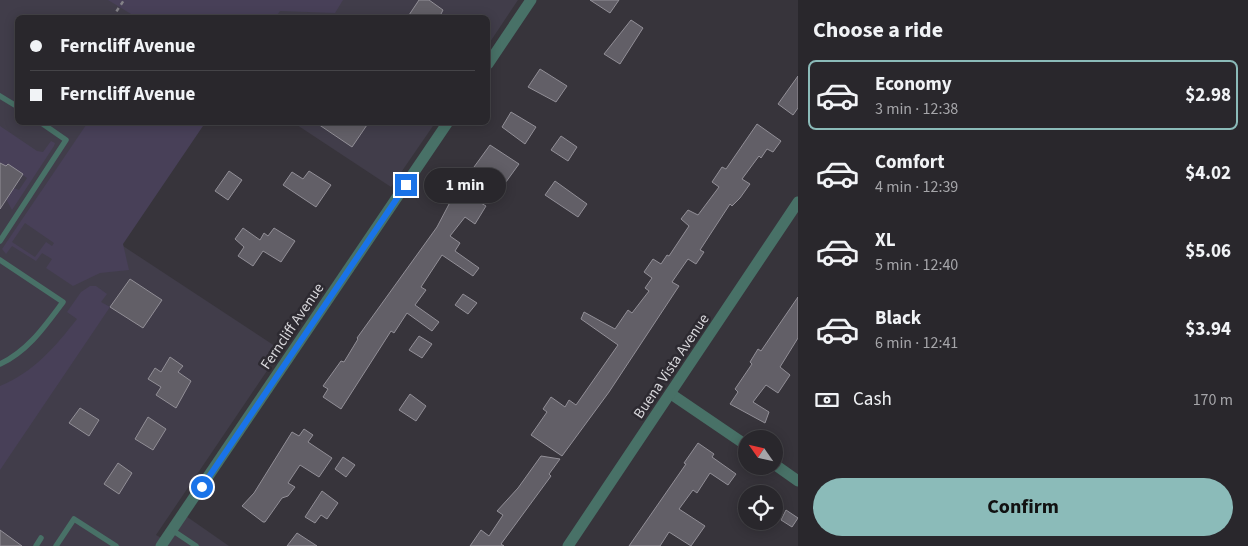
<!DOCTYPE html>
<meta charset="utf-8">
<style>
body{margin:0;font-family:"Source Sans 3",sans-serif;background:#312f34;color:#f1f3f6;height:100vh;display:flex;flex-direction:column;font-size:19px;white-space:nowrap}
*{box-sizing:border-box;margin:0}
p{font-size:16px;color:#a5a5a9}
.icon{flex:none;width:28px;height:28px;fill:none;stroke:currentColor;stroke-width:2;stroke-linecap:round;stroke-linejoin:round}
.map{position:relative;flex:1;overflow:hidden}
.details{display:flex;flex-direction:column;background:#29272c;width:450px}
.details>*{flex:none}
.guide{position:absolute;left:15px;top:15px;width:475px;height:110px;border-radius:8px;box-shadow:0 2px 12px #0003,0 0 0 1px #454448;display:grid;align-content:center;height:110px;padding:0 15px;background:#29272c}
.needle{width:32px;rotate:304deg}
.tools{position:absolute;left:738px;top:430px;display:grid;gap:10px}
.tools a{display:grid;place-items:center;width:45px;height:45px;border-radius:50%;background:#29272c;box-shadow:0 2px 12px #0003,0 0 0 1px #454448;font-size:25px}
.end{position:absolute;width:22px;height:22px;margin:-11px;border:6px solid #1a73e8;background:#fff;box-shadow:0 0 0 2px #fff}
.from{border-radius:50%}
.bubble{position:absolute;height:35px;border-radius:18px;background:#29272c;box-shadow:0 2px 12px #0003,0 0 0 1px #454448;font-size:16px;font-weight:700;line-height:35px;text-align:center}
.guide b{display:flex;align-items:center;gap:18px;height:48px;font-size:19px}
.guide b+b{border-top:1px solid #454448}
.guide i{width:12px;height:12px;background:#f1f3f6}
ul{padding:0;list-style:none}
li{display:flex;align-items:center;gap:15px;height:70px;margin:0 10px 8px;padding:0 5px;border:2px solid transparent;border-radius:8px}
li div{flex:1}
li b{display:block;font-size:19px}
li em{font-style:normal;font-weight:700}
li.current{border-color:#8bbbb9}
li>.icon{width:45px;height:45px;stroke-width:1.5}
h2{padding:0 15px;font-size:22px;line-height:60px}
.pay{display:flex;align-items:center;gap:12px;height:55px;padding:0 15px;font-size:19px}
.pay p{margin-inline-start:auto}
.primary-button{display:flex;gap:10px;margin-top:auto;padding:10px 15px}
.primary-button a{flex:1;height:58px;border-radius:30px;background:#8bbbb9;color:#111;font-size:20px;font-weight:700;line-height:58px;text-align:center}
main{display:flex;flex:1;min-height:0}
.map>svg:first-child{display:block}
.built{fill:#413d4a}
.green{fill:#484058;fill-rule:evenodd}
.building{fill:#625f67;stroke:#928f97}
.lines{fill:none;stroke-linecap:round;stroke-linejoin:round}
.path{stroke:#848288;stroke-width:2.5;stroke-dasharray:4 4;stroke-linecap:butt}
.lane{stroke:#487167;stroke-width:5.5}
.street{stroke:#487167;stroke-width:11}
.route{stroke:#1a73e8;stroke-width:6}
.labels{text-anchor:middle;stroke-width:5;stroke-linejoin:round;paint-order:stroke}
.street-label{font-size:15px;fill:#d7d6da;stroke:#2d2a31}
</style>
<main>
<div class="map">
<svg width="798" height="546" viewBox="0 0 798 546">
<rect width="100%" height="100%" fill="#37343b"/>
<!-- built -->
<g class="built">
<polygon points="0,0 518,0 488,45 488,18 18,18 18,122 88,123 41,192 281,350 156,535 165,540 183,514 229,546 0,546"/>
<polygon points="294,123 435,123 391,187"/>
</g>
<!-- green -->
<g class="green">
<polygon points="108,0 343,0 335,13 280,11 275,18 136,17"/>
<path d="M88 122 205 123 123 244 129 270 100 273 73 286 46 268 52 259 42 253 36 261 12 246 6 254 2 249ZM25 223 54 243 52 246 46 242 35 257 12 242Z"/>
<polygon points="0,126 37,151 43,152 51,141 55,143 54,146 12,210 6,199 14,188 19,190 27,178 8,164 6,166 0,163"/>
<path d="M90 286H96L107 294 101 302 110 307 0 470V386C34 372 55 347 77 319L67 312 81 292Z"/>
</g>
<!-- building -->
<g class="building">
<polygon points="419,0 429,0 443,10 439,18 407,18"/>
<polygon points="590,0 619,0 610,13"/>
<polygon points="631,20 643,28 620,64 604,54"/>
<polygon points="540,69 567,86 556,102 528,87"/>
<polygon points="798,76 798,108 793,115 778,104"/>
<polygon points="511,112 536,127 525,144 502,127"/>
<polygon points="315,122 369,122 352,147"/>
<polygon points="757,124 781,141 773,152 767,149 761,158 759,156 742,179 750,184 740,198 732,206 730,204 700,250 704,252 696,264 688,259 672,282 679,286 609,392 562,456 531,435 547,412 543,409 551,397 565,407 569,400 576,405 618,345 581,319 584,312 615,329 628,310 632,313 649,291 645,288 652,278 644,272 653,259 661,264 667,255 669,256 689,226 681,219 688,210 698,215 719,187 712,182 722,167 726,169"/>
<polygon points="561,136 577,147 568,161 551,150"/>
<polygon points="490,145 519,164 503,186 474,167"/>
<polygon points="0,163 6,166 8,164 23,174 0,209"/>
<polygon points="229,171 242,180 228,200 215,191"/>
<polygon points="309,171 331,185 316,207 283,185 292,172 303,179"/>
<polygon points="555,181 587,204 578,217 545,195"/>
<polygon points="457,189 486,206 475,224 465,217 450,236 460,243 455,251 479,268 473,276 442,255 421,287 426,290 415,305 439,322 432,331 407,313 394,333 391,331 341,409 323,397 328,389 323,386 341,361 344,362 358,339 357,338 437,227"/>
<polygon points="243,228 260,240 264,233 268,236 274,228 295,241 281,262 263,251 253,266 238,256 244,247 235,239"/>
<polygon points="130,279 162,300 143,328 110,307"/>
<polygon points="463,294 477,303 468,314 455,305"/>
<polygon points="798,297 798,338 780,367 790,375 778,393 766,385 753,402 769,412 765,423 730,404 738,392 735,389 752,364 750,362 758,349 761,351"/>
<polygon points="419,336 432,344 422,358 409,350"/>
<polygon points="170,357 183,366 178,372 191,381 176,408 156,395 161,387 148,379 155,368 161,372"/>
<polygon points="410,394 426,406 416,421 399,410"/>
<polygon points="80,408 99,420 89,436 69,423"/>
<polygon points="148,417 166,429 153,450 135,439"/>
<polygon points="304,429 313,435 308,442 332,458 319,477 300,465 288,483 295,487 288,496 282,498 265,522 263,522 242,506 254,493 292,432 299,436"/>
<polygon points="698,443 714,454 712,457 736,474 728,485 710,473 697,493 693,490 679,509 705,526 691,546 669,532 660,546 629,546 686,464 684,463"/>
<polygon points="541,456 560,459 549,474 551,476 501,544 504,546 470,546 481,530 489,536 503,515 497,511 518,488"/>
<polygon points="343,457 355,465 346,477 335,469"/>
<polygon points="118,463 132,473 119,494 104,484"/>
<polygon points="322,491 338,503 327,519 321,515 315,523 305,517"/>
<polygon points="786,510 798,518 792,527 781,520"/>
<polygon points="0,530 22,546 0,546"/>
<polygon points="297,533 317,546 287,546"/>
</g>
<g class="lines">
<!-- path -->
<polyline class="path" points="112,18 124,0"/>
<!-- lane -->
<g class="lane">
<polyline points="0,96 18,107"/>
<polyline points="0,241 66,140 40,122"/>
<path d="M0 260 63 302C45 326 28 351 0 364"/>
<polyline points="172,530 196,546"/>
<polyline points="36,546 41,538"/>
<polyline points="56,546 74,519 116,546"/>
</g>
<!-- street -->
<g class="street">
<polyline points="488,64 531,0"/>
<polyline points="671,394 746,445"/>
<polyline points="774,464 798,481"/>
<polyline points="161,546 448,122"/>
<polyline points="568,546 798,202"/>
</g>
</g>
<g class="lines">
<!-- route -->
<polyline class="route" points="202,487 406,185"/>
</g>
<g class="labels">
<!-- street labels -->
<g class="street-label">
<text transform="translate(292 326) rotate(-56)" y="5">Ferncliff Avenue</text>
<text transform="translate(671 366) rotate(-56)" y="5">Buena Vista Avenue</text>
</g>
</g>
</svg>
<div class="tools">
<a><svg class="needle" viewBox="-14 -14 28 28"><path d="M0-13l5 13h-10z" fill="#e53935"/><path d="M0 13l5-13h-10z" fill="#a5a5a9"/></svg></a>
<a><svg class="icon" aria-label="locate" viewBox="0 0 24 24"><circle cx="12" cy="12" r="6"/><path d="M12 2v4M12 18v4M2 12h4M18 12h4"/></svg></a>
</div>
<i class="end from" style="left:202px;top:487px"></i>
<i class="end" style="left:406px;top:185px"></i>
<div class="bubble" style="left:424px;top:168px;width:82px">1 min</div>
<div class="guide">
<b><i class="from"></i>Ferncliff Avenue</b>
<b><i></i>Ferncliff Avenue</b>
</div>
</div>
<section class="details">
<h2>Choose a ride</h2>
<ul>
<li class="current"><svg class="icon" aria-label="car" viewBox="0 0 24 24"><path d="M5 17H2v-5l4-1 3-4h7l3 4 3 1v5h-3M9 17h6M6 11h13"/><circle cx="7" cy="17" r="2"/><circle cx="17" cy="17" r="2"/></svg><div><b>Economy</b><p>3 min · 12:38</p></div><em>$2.98</em></li>
<li><svg class="icon" aria-label="car" viewBox="0 0 24 24"><path d="M5 17H2v-5l4-1 3-4h7l3 4 3 1v5h-3M9 17h6M6 11h13"/><circle cx="7" cy="17" r="2"/><circle cx="17" cy="17" r="2"/></svg><div><b>Comfort</b><p>4 min · 12:39</p></div><em>$4.02</em></li>
<li><svg class="icon" aria-label="car" viewBox="0 0 24 24"><path d="M5 17H2v-5l4-1 3-4h7l3 4 3 1v5h-3M9 17h6M6 11h13"/><circle cx="7" cy="17" r="2"/><circle cx="17" cy="17" r="2"/></svg><div><b>XL</b><p>5 min · 12:40</p></div><em>$5.06</em></li>
<li><svg class="icon" aria-label="car" viewBox="0 0 24 24"><path d="M5 17H2v-5l4-1 3-4h7l3 4 3 1v5h-3M9 17h6M6 11h13"/><circle cx="7" cy="17" r="2"/><circle cx="17" cy="17" r="2"/></svg><div><b>Black</b><p>6 min · 12:41</p></div><em>$3.94</em></li>
</ul>
<div class="pay"><svg class="icon" aria-label="cash" viewBox="0 0 24 24"><path d="M3 7h18v10H3z"/><circle cx="12" cy="12" r="2"/></svg>Cash<p>170 m</p></div>
<div class="primary-button"><a>Confirm</a></div>
</section>
</main>
